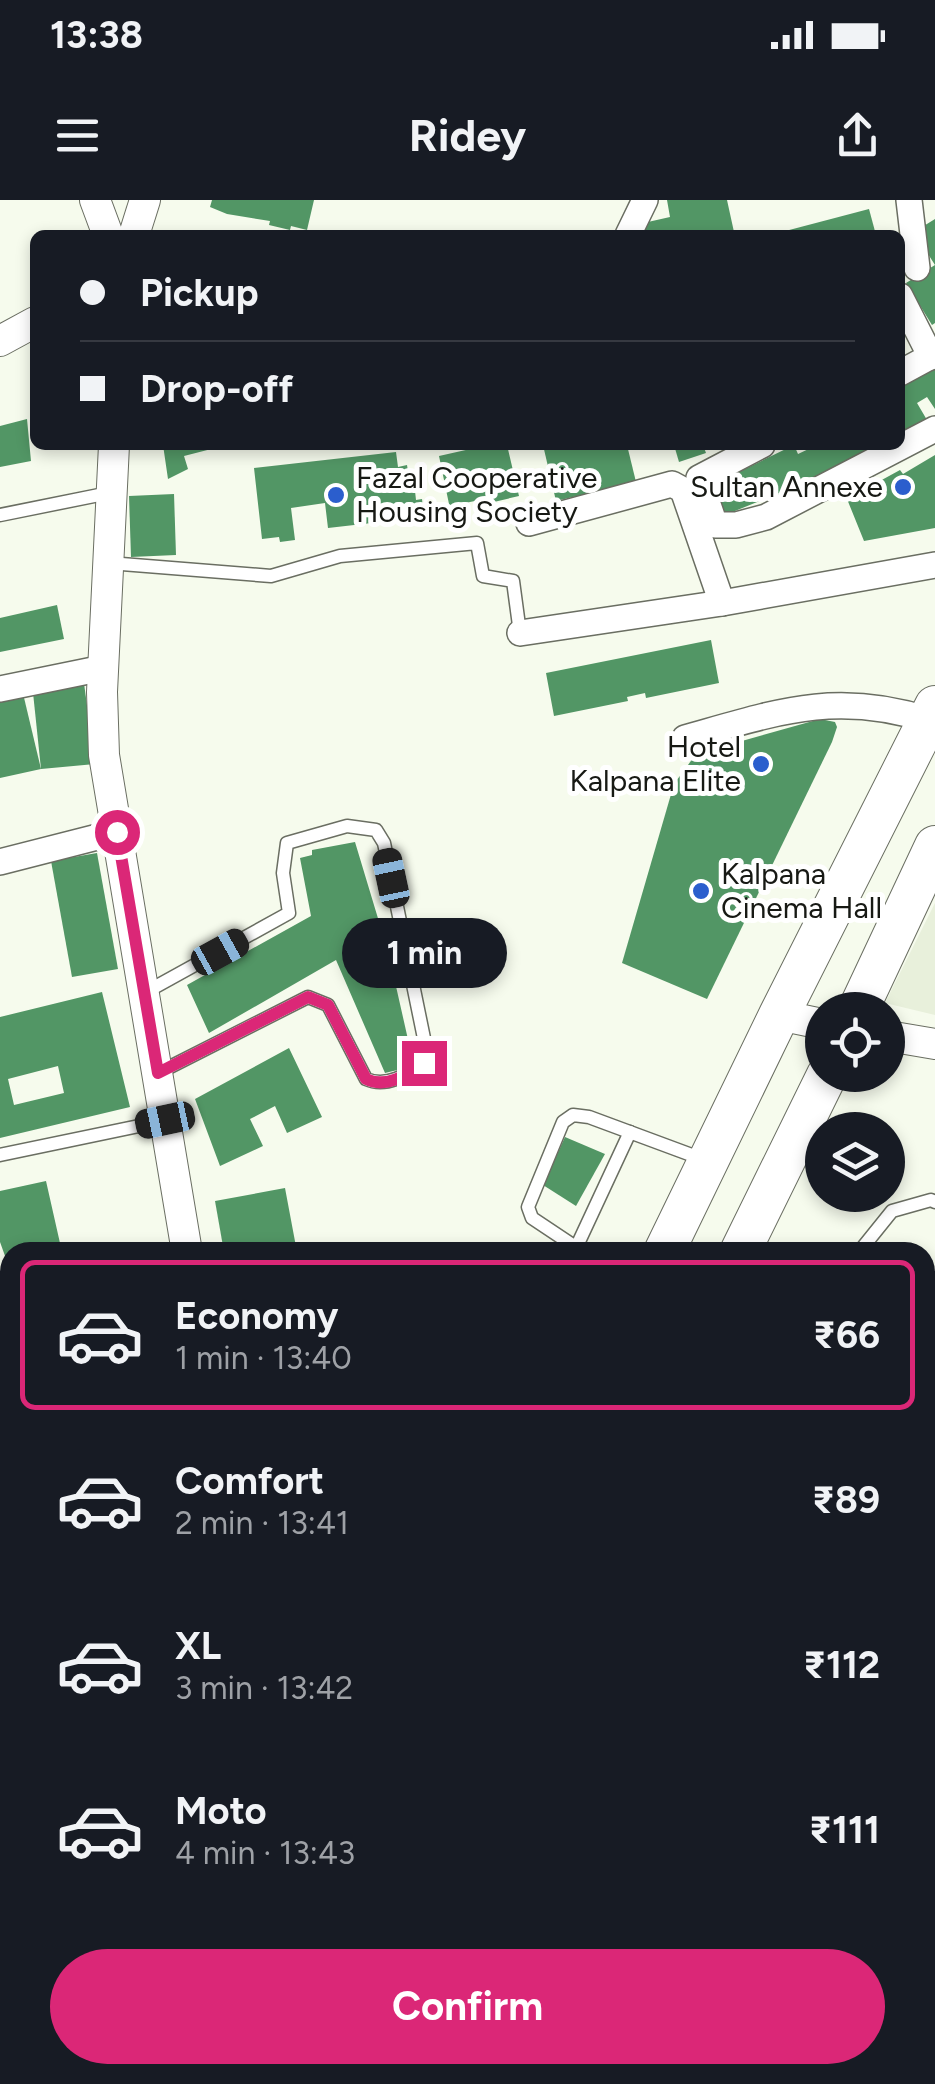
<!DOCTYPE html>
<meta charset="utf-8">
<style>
body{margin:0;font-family:Figtree,sans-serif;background:#242831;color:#f1f3f6;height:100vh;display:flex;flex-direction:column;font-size:38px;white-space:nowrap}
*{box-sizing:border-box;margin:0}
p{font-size:32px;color:#9ea1a6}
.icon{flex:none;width:55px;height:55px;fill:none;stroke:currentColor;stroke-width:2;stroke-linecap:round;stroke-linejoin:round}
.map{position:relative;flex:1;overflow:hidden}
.details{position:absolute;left:0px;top:1042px;width:935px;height:842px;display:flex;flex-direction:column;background:#171b24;border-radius:30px 30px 0 0;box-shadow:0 5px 15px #0003}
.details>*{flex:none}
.banner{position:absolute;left:30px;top:30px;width:875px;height:220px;border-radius:15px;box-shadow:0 5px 15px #0003;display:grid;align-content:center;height:220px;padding:0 50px;background:#171b24}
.buttons{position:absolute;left:805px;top:792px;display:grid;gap:20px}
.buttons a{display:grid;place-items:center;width:100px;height:100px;border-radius:50%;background:#171b24;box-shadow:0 5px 15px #0003;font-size:50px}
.end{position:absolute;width:45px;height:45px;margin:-22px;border:12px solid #db2777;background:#fff;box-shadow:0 0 0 5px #fff}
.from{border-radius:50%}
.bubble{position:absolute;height:70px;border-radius:35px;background:#171b24;box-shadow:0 5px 15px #0003;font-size:32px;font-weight:700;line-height:70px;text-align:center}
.car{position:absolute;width:30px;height:60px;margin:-30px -15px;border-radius:12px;box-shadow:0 0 8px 2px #0007;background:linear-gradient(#222 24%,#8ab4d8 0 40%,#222 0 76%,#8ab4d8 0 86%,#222 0)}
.banner b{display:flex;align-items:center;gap:35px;height:95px;font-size:38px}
.banner b+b{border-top:2px solid #363941}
.banner i{width:25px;height:25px;background:#f1f3f6}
ul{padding:18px 0 0;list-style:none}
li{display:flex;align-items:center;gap:30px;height:150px;margin:0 20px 15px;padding:0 30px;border:5px solid transparent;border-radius:15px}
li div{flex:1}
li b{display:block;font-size:38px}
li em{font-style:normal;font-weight:700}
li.current{border-color:#db2777}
li>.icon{width:90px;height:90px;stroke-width:1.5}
.button{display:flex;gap:20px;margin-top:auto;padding:20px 50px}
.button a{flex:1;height:115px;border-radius:60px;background:#db2777;color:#fff;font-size:40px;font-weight:700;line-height:115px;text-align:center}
.status{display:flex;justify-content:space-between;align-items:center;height:70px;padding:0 50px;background:#171b24;direction:ltr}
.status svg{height:28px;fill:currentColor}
header{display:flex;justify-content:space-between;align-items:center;height:130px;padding:0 50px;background:#171b24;font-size:45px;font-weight:700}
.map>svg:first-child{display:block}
.built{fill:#e8f0db}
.water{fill:#6cd4c0}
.building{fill:#529665;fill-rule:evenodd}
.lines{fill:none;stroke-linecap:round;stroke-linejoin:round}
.service-casing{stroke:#6a6e62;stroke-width:15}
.minor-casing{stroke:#6a6e62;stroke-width:28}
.tertiary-casing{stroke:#6a6e62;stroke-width:32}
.primary-casing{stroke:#6a6e62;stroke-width:42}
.service{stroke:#fff;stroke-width:12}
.minor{stroke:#fff;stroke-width:25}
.tertiary{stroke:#fff;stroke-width:30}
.primary{stroke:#fff;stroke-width:40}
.route{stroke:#db2777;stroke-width:12}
.poi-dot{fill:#2b5ecd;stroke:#fff;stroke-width:4}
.labels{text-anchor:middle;stroke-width:10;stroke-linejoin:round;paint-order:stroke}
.poi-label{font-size:30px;fill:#171914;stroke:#fff;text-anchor:start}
</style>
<div class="status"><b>13:38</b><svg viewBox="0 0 49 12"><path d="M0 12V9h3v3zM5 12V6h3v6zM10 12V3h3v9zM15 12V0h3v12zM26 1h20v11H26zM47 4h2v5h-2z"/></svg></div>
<header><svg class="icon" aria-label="menu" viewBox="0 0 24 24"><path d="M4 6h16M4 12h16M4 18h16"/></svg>Ridey<svg class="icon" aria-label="share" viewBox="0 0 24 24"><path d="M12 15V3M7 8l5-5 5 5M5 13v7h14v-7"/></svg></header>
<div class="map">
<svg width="935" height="1884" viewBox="0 0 935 1884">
<rect width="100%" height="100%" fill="#f6fbed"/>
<!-- built -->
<polygon class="built" points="935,703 935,815 885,803"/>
<!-- water -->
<polygon class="water" points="935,1165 935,1884 773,1884 772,1875 925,1875 925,1180"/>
<!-- building -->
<g class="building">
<polygon points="212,0 314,0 307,30 291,26 290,30 269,25 270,21 227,14 210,7"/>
<polygon points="667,0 727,0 734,32 642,35 639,24 670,17"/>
<polygon points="869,9 876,35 774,35 774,34"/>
<polygon points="935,19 935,123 932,125 906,83 935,65 914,32"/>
<polygon points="935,167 935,209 927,197 917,203 927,220 900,236 900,187"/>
<polygon points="27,219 31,261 0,267 0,226"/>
<polygon points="163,245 222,245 223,246 184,256 188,269 168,279"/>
<polygon points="488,245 507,245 519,296 481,305 480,300 460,304 462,312 446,315 443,305 449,304 439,256"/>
<polygon points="543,245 627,245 636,282 556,301"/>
<polygon points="674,245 703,245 706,253 679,262"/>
<polygon points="794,245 798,254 817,245 862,245 866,253 805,290 802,284 725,315 710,286"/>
<polygon points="396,252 398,267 407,265 411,291 415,291 416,300 422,299 424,317 328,328 325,303 291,308 295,340 280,342 279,337 262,339 254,268"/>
<polygon points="935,255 935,328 864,341 847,299 900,270 903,274"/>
<polygon points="174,294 176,355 131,357 129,296"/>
<polygon points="57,405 64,439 0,452 0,418"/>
<polygon points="711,440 719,483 646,498 645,493 627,497 628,501 554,516 546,473"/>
<polygon points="83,476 95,564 41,569 32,483"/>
<polygon points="21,485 41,569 0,578 0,491"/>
<polygon points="820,519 835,522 837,527 832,542 707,799 622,763 674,584 696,554"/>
<polygon points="355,642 380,725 393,722 397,741 386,742 414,866 385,873 336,760 209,833 187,785 311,716 300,658 312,655 312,650"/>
<polygon points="97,653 118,769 72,777 51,661"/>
<path d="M102 792 130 907 0 938V817ZM58 866 64 893 14 905 8 879Z"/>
<polygon points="289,848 322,917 287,933 275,906 250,919 263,946 220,966 195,899"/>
<polygon points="565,937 605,954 576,1006 543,985"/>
<polygon points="46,981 62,1052 10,1052 9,1067 0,1042 0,991"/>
<polygon points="285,988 297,1052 224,1052 215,1001"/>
<polygon points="10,1100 10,1188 0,1189 0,1102"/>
<polygon points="0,1354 10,1390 10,1428 0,1430"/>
<polygon points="10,1802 10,1847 0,1849 0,1804"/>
<polygon points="10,1858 10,1875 163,1875 165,1884 0,1884 0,1859"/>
<polygon points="353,1875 467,1875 473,1877 470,1884 349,1884"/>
</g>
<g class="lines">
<!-- service casing -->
<g class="service-casing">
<g id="service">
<polyline points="0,315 109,293"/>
<polyline points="109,363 271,376 340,356 477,343 483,376 513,381 520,433"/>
<path d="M146 792 289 713 283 673 287 643 347 626 376 630 384 643 427 853 424 863C407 875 386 888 366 879L328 805 308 797 158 873"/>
<polyline points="0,955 163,921"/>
<polyline points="576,1048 630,932"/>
<polyline points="583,1052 532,1018 528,1007 563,922 573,915 589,917 705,960"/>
<polyline points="859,1052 892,1011 931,1000 935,1002"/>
<polyline points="925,1151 935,1136"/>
<polyline points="761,1875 765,1884"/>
</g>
</g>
<!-- minor casing -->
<g class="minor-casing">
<g id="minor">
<polyline points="909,0 917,68"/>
<polyline points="628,35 645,0"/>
<polyline points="900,96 931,157"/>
<polyline points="900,173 935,154"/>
<polyline points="762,245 699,278 715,325 736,325 766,317 935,229"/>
<polyline points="529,323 672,284 683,290 722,403"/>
<polyline points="520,433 722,403 935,365"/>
<polyline points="0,489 103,468"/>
<path d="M685 538C774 513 835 490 928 520"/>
<polyline points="0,662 117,632"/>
<polyline points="0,1341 10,1338"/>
<polyline points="0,1788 10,1786"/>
<polyline points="0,1856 10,1853"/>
</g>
</g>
<!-- tertiary casing -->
<g class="tertiary-casing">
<g id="tertiary">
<polyline points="95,0 108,35"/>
<polyline points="134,35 145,0"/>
<polyline points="0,141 35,122"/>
<polyline points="114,245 102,492 104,555 187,1052"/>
<polyline points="779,815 822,824"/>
<polyline points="888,836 935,844"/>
</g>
</g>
<!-- primary casing -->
<g class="primary-casing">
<g id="primary">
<polyline points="858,810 935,646"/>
<polyline points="664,1052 779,815 935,506"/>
<polyline points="740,1052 827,875"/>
<polyline points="262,1884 266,1875"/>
<polyline points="330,1884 335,1875"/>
</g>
</g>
<!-- service -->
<use href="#service" class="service"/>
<!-- minor -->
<use href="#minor" class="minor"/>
<!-- tertiary -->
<use href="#tertiary" class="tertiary"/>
<!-- primary -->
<use href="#primary" class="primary"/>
</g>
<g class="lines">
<!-- route -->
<path class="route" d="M117 632 158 873 308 797 328 805 366 879C386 889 407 875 424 863"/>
</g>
<!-- markers -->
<g class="poi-dot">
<circle cx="903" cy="287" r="10"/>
<circle cx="336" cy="295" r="10"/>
<circle cx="761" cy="564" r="10"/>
<circle cx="701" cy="691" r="10"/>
</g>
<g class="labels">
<!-- poi labels -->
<g class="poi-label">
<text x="356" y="288">Fazal Cooperative<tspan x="356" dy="34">Housing Society</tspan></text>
<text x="883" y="297" text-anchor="end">Sultan Annexe</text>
<text x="741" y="557" text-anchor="end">Hotel<tspan x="741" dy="34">Kalpana Elite</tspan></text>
<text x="721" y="684">Kalpana<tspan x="721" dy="34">Cinema Hall</tspan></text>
</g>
</g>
</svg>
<div class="buttons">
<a><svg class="icon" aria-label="locate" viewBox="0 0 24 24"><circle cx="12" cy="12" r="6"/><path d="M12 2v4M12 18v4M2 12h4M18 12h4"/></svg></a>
<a><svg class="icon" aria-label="layers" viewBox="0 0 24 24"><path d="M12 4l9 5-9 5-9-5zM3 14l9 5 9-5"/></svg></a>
</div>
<i class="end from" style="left:117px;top:632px"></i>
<i class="end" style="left:424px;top:863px"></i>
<div class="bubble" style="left:342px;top:718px;width:165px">1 min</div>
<i class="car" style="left:391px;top:678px;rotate:348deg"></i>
<i class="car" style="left:220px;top:752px;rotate:61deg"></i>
<i class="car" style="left:165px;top:920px;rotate:258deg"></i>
<div class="banner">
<b><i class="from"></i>Pickup</b>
<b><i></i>Drop-off</b>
</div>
<section class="details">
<ul>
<li class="current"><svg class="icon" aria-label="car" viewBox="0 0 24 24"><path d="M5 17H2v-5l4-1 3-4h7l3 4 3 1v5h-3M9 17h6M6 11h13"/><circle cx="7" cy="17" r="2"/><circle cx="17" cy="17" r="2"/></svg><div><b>Economy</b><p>1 min · 13:40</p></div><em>₹66</em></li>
<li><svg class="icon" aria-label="car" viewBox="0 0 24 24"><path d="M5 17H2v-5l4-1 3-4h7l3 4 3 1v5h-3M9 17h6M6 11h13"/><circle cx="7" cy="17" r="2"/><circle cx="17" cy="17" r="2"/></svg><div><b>Comfort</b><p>2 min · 13:41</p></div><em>₹89</em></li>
<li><svg class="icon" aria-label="car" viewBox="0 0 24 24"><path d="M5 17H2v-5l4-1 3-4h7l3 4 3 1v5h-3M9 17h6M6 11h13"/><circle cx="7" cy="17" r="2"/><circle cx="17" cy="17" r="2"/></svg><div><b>XL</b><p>3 min · 13:42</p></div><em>₹112</em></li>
<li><svg class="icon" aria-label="car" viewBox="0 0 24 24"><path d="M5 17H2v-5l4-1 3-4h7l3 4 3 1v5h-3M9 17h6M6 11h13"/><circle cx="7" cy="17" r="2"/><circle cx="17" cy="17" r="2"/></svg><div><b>Moto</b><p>4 min · 13:43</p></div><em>₹111</em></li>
</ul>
<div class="button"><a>Confirm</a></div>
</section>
</div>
